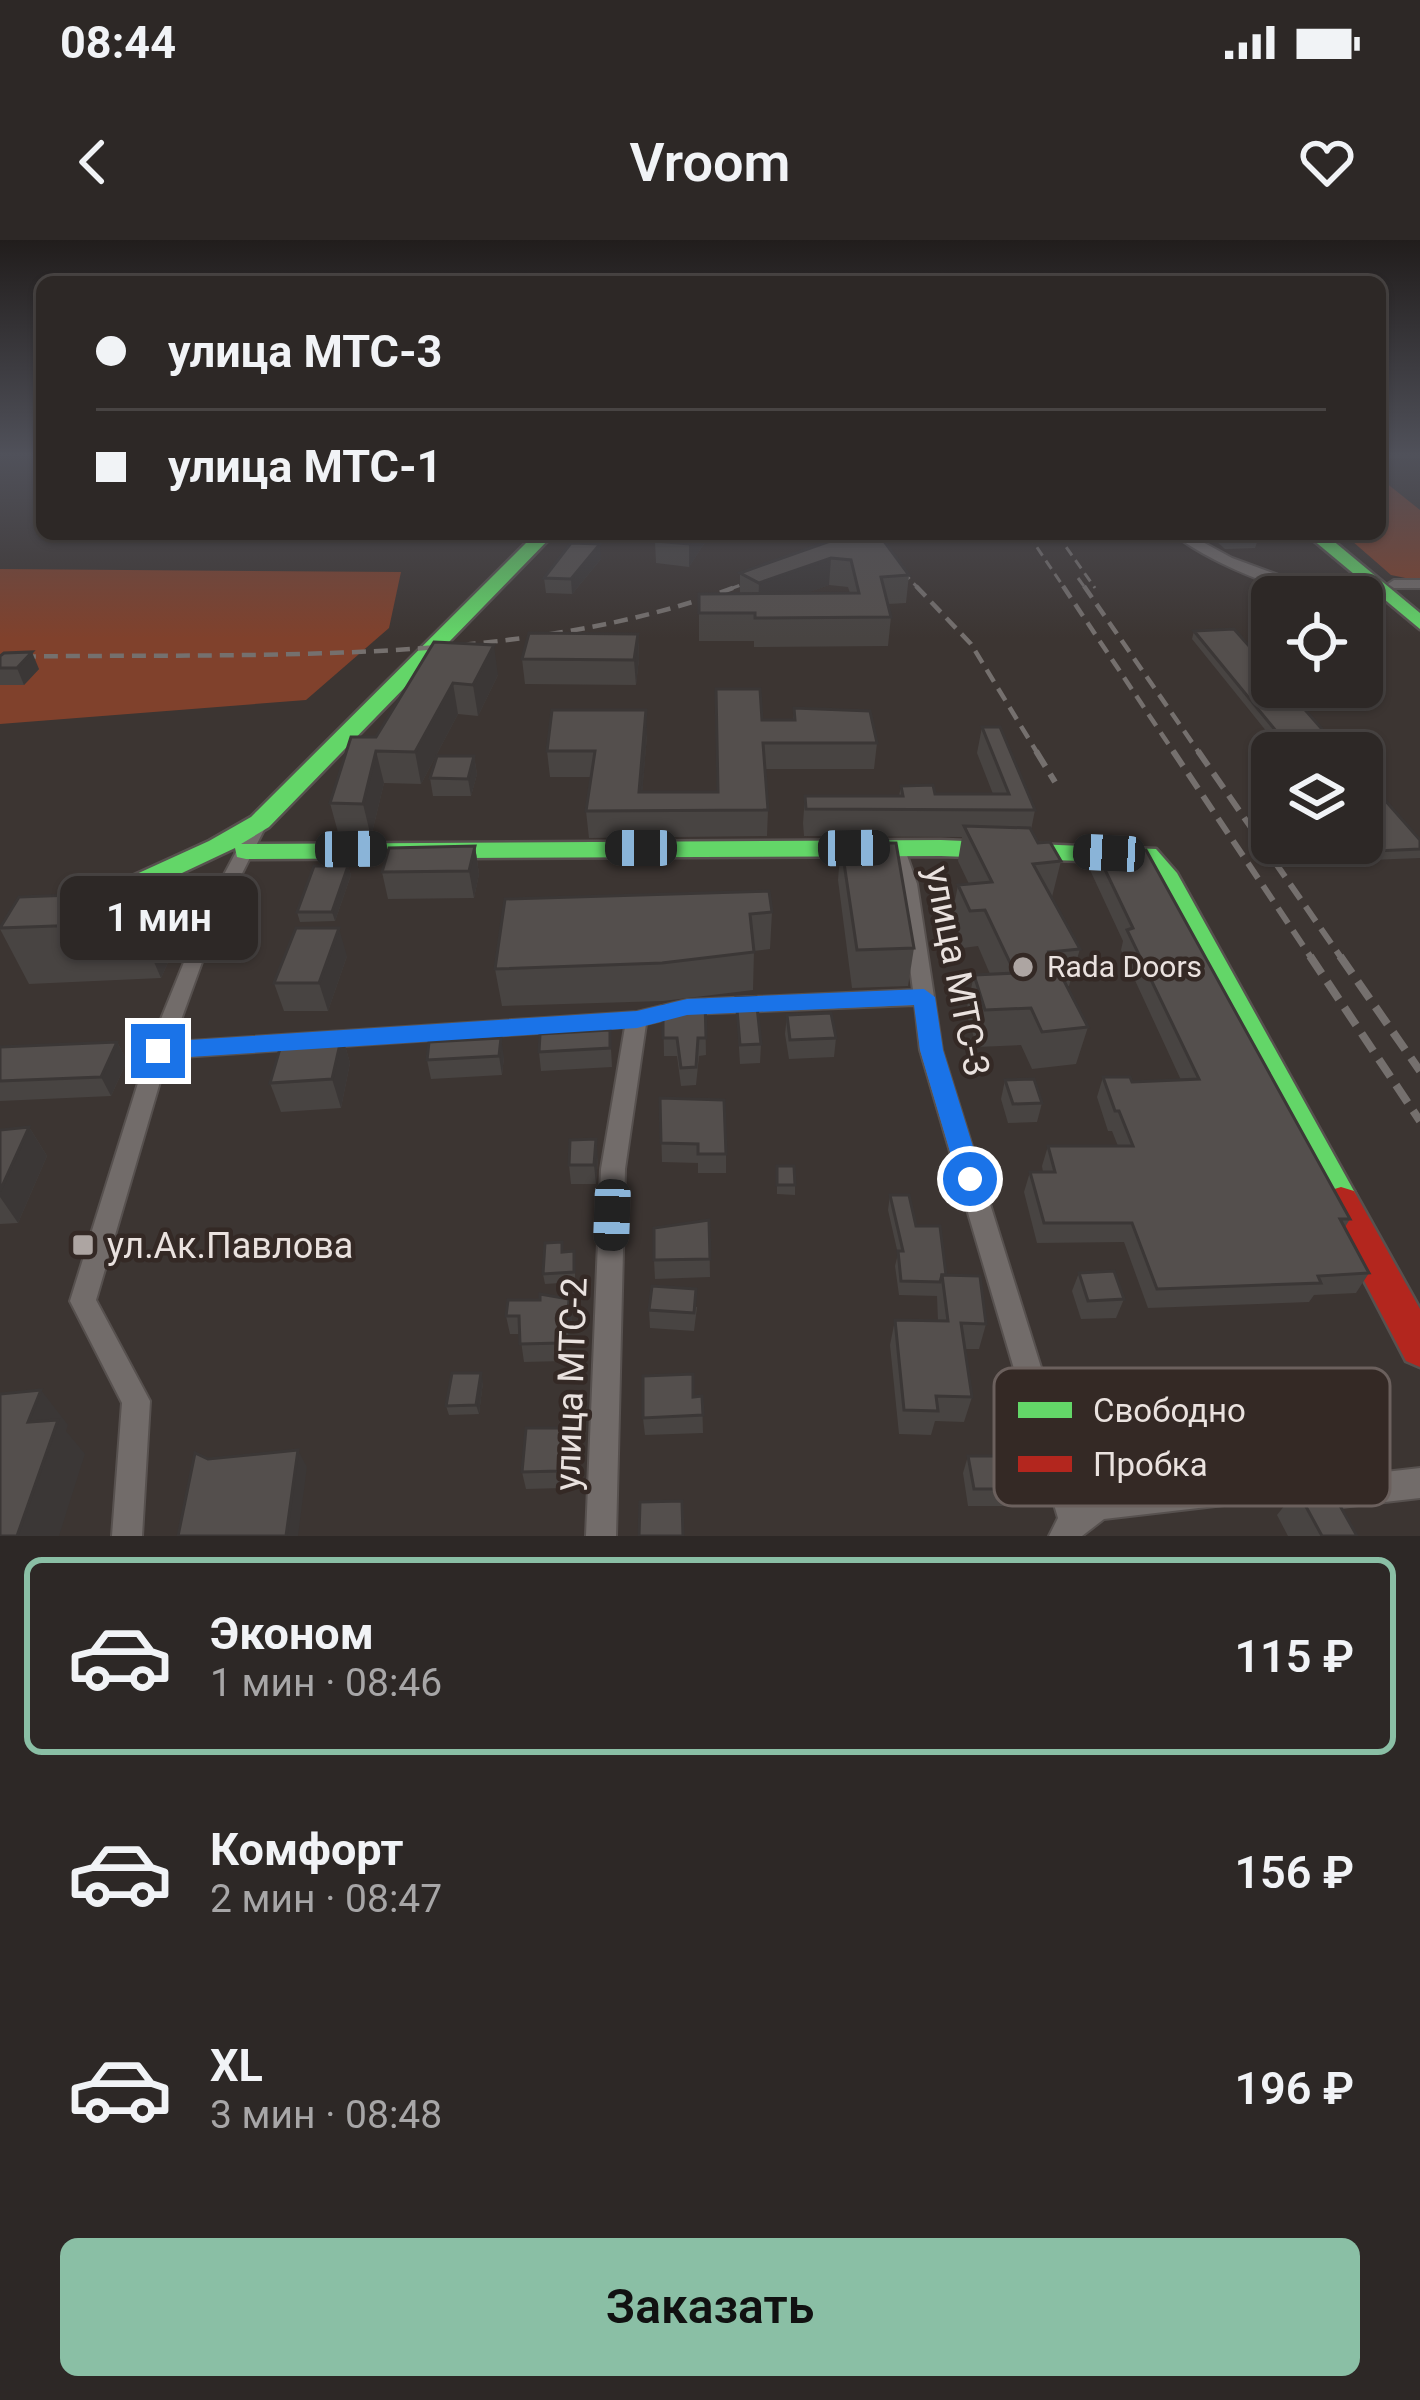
<!DOCTYPE html>
<html lang="ru">
<meta charset="utf-8">
<style>
body{margin:0;font-family:Roboto,sans-serif;background:#35302e;color:#f1f3f6;height:100vh;display:flex;flex-direction:column;font-size:45px;white-space:nowrap}
*{box-sizing:border-box;margin:0}
p{font-size:39px;color:#a7a6a7}
.icon{flex:none;width:66px;height:66px;fill:none;stroke:currentColor;stroke-width:2;stroke-linecap:round;stroke-linejoin:round}
.map{position:relative;height:1296px;overflow:hidden}
.drawer{display:flex;flex-direction:column;background:#2d2826;flex:1}
.drawer>*{flex:none}
.guide{position:absolute;left:36px;top:36px;width:1350px;height:264px;border-radius:18px;box-shadow:0 3px 9px #0004,0 0 0 3px #484443;display:grid;align-content:center;height:264px;padding:0 60px;background:#2d2826}
.controls{position:absolute;left:1251px;top:336px;display:grid;gap:24px}
.controls a{display:grid;place-items:center;width:132px;height:132px;border-radius:18px;background:#2d2826;box-shadow:0 3px 9px #0004,0 0 0 3px #484443;font-size:60px}
.end{position:absolute;width:54px;height:54px;margin:-27px;border:15px solid #1a73e8;background:#fff;box-shadow:0 0 0 6px #fff}
.from{border-radius:50%}
.bubble{position:absolute;height:84px;border-radius:18px;background:#2d2826;box-shadow:0 3px 9px #0004,0 0 0 3px #484443;font-size:39px;font-weight:600;line-height:84px;text-align:center}
.car{position:absolute;width:36px;height:72px;margin:-36px -18px;border-radius:15px;box-shadow:0 0 9px 3px #0007;background:linear-gradient(#222 24%,#8ab4d8 0 40%,#222 0 76%,#8ab4d8 0 86%,#222 0)}
.guide b{display:flex;align-items:center;gap:42px;height:114px;font-size:45px}
.guide b+b{border-top:3px solid #484443}
.guide i{width:30px;height:30px;background:#f1f3f6}
ul{padding:21px 0 0;list-style:none}
li{display:flex;align-items:center;gap:36px;height:198px;margin:0 24px 18px;padding:0 36px;border:6px solid transparent;border-radius:18px}
li div{flex:1}
li b{display:block;font-size:45px}
li em{font-style:normal;font-weight:600}
li.selected{border-color:#8abfa5}
li>.icon{width:108px;height:108px;stroke-width:1.5}
.cta{display:flex;gap:24px;margin-top:auto;padding:24px 60px}
.cta a{flex:1;height:138px;border-radius:18px;background:#8abfa5;color:#111;font-size:48px;font-weight:600;line-height:138px;text-align:center}
.status{display:flex;justify-content:space-between;align-items:center;height:84px;padding:0 60px;background:#2d2826;direction:ltr}
.status svg{height:33px;fill:currentColor}
header{display:flex;justify-content:space-between;align-items:center;height:156px;padding:0 60px;background:#2d2826;font-size:54px;font-weight:600}
.map>svg:first-child{display:block}
.green{fill:#80412c}
.lines{fill:none;stroke-linecap:round;stroke-linejoin:round}
.street-casing{stroke:#57514f;stroke-width:4}
.fast-casing{stroke:#57514f;stroke-width:5}
.jam-casing{stroke:#57514f;stroke-width:5}
.street{fill:#726c6a;fill-rule:evenodd}
.fast{fill:#63d668;fill-rule:evenodd}
.jam{fill:#b3261e;fill-rule:evenodd}
.rail-far3{stroke:#75706e;stroke-width:3;stroke-dasharray:10 6;stroke-linecap:butt}
.rail-far2{stroke:#75706e;stroke-width:4.5;stroke-dasharray:14 8;stroke-linecap:butt}
.rail-far1{stroke:#75706e;stroke-width:6;stroke-dasharray:18 9;stroke-linecap:butt}
.rail{stroke:#75706e;stroke-width:8;stroke-dasharray:21 10;stroke-linecap:butt}
.wall{fill:#484442;fill-rule:evenodd}
.shaded-wall{fill:#3b3736}
.building{fill:#544f4d;stroke:#3b3736;stroke-width:3}
.route{fill:#1a73e8}
.poi-dot{fill:#ada5a2;stroke:#342925;stroke-width:4.5}
.labels{text-anchor:middle;stroke-width:9;stroke-linejoin:round;paint-order:stroke}
.poi-label{font-size:30px;fill:#eae2df;stroke:#342925;text-anchor:start}
.near-street-label{font-size:36px;fill:#eae2df;stroke:#342925}
.near-poi-label{font-size:36px;fill:#eae2df;stroke:#342925;text-anchor:start}
.key{fill:#342925;stroke:#6b605d;stroke-width:3}
.key-label{font-size:33px;fill:#eae2df}
</style>
<div class="status"><b>08:44</b><svg viewBox="0 0 49 12"><path d="M0 12V9h3v3zM5 12V6h3v6zM10 12V3h3v9zM15 12V0h3v12zM26 1h20v11H26zM47 4h2v5h-2z"/></svg></div>
<header><svg class="icon" aria-label="back" viewBox="0 0 24 24"><path d="M15 5l-7 7 7 7"/></svg>Vroom<svg class="icon" aria-label="heart" viewBox="0 0 24 24"><path d="M12 20l-8-8c-3-5 5-10 8-4 3-6 11-1 8 4z"/></svg></header>
<div class="map">
<svg width="1420" height="1296" viewBox="0 0 1420 1296">
<rect width="100%" height="100%" fill="#3c3532"/>
<!-- green -->
<g class="green">
<polygon points="1380,238 1420,270 1420,341 1391,335 1344,294 1380,294"/>
<polygon points="0,329 401,332 389,388 306,460 0,484"/>
</g>
<g class="lines">
<!-- street casing -->
<g class="street-casing">
<g id="street">
<path d="M1174 294H1188L1232 318 1311 347 1329 349 1372 340 1378 344C1364 351 1340 358 1323 357 1284 354 1203 319 1174 294Z"/>
<polygon points="1420,340 1420,348 1394,348 1388,344 1394,340"/>
<polygon points="260,577 268,582 214,689 173,802 637,772 687,760 913,750 899,644 888,608 897,603 903,604 917,644 942,810 1082,1259 1099,1250 1267,1230 1315,1240 1420,1228 1420,1258 1315,1270 1267,1260 1104,1279 1082,1296 1049,1296 1058,1278 920,810 915,765 687,774 646,784 625,929 616,1296 586,1296 601,929 625,787 167,818 96,1060 150,1161 142,1296 112,1296 122,1163 70,1061 148,811 204,673 176,659 130,648 127,644 136,638 187,650 210,661 252,582"/>
</g>
</g>
<!-- fast casing -->
<g class="fast-casing">
<g id="fast">
<polygon points="535,294 554,294 269,587 241,604 941,600 1156,609 1177,633 1354,951 1359,962 1354,973 1341,977 1328,973 1153,637 1140,623 941,616 246,619 237,617 235,608 95,674 75,674 71,668 75,662 209,601 251,577"/>
<polygon points="1306,294 1325,294 1420,373 1420,389"/>
</g>
</g>
<!-- jam casing -->
<g class="jam-casing">
<polygon id="jam" points="1341,947 1354,951 1420,1069 1420,1127 1406,1121 1323,962 1328,951"/>
</g>
<!-- street -->
<use href="#street" class="street"/>
<!-- fast -->
<use href="#fast" class="fast"/>
<!-- jam -->
<use href="#jam" class="jam"/>
<!-- rail-far3 -->
<g class="rail-far3">
<polyline points="874,294 881,309 919,349"/>
<polyline points="1028,294 1065,349"/>
<polyline points="1057,294 1095,348"/>
<polyline points="1078,338 1086,349"/>
<polyline points="730,349 770,334"/>
</g>
<!-- rail-far2 -->
<g class="rail-far2">
<polyline points="916,346 971,404 1038,514"/>
<polyline points="1063,346 1175,514"/>
<polyline points="1084,346 1200,514"/>
<path d="M0 417C230 412 522 430 738 346"/>
</g>
<!-- rail-far1 -->
<g class="rail-far1">
<polyline points="1036,511 1055,542"/>
<polyline points="1173,511 1312,719"/>
<polyline points="1198,511 1342,719"/>
</g>
<!-- rail -->
<g class="rail">
<polyline points="1310,716 1420,881"/>
<polyline points="1340,716 1420,831"/>
</g>
</g>
<!-- wall -->
<g class="wall">
<polygon points="1382,216 1420,216 1420,218 1388,219"/>
<polygon points="453,294 511,294 508,302 453,300"/>
<polygon points="660,294 739,294 736,299 709,296 689,327 656,323 655,301"/>
<path d="M850 294 909 335 906 363 888 364 891 377 888 406 754 407V401H699V354H740V333ZM829 345 848 347 850 353H806Z"/>
<polygon points="1208,294 1255,294 1259,297 1255,308 1225,309"/>
<polygon points="601,319 572,354 546,353 544,338"/>
<polygon points="1194,391 1343,513 1284,513 1192,399"/>
<polygon points="638,394 639,419 636,445 525,444 522,419"/>
<polygon points="434,402 498,435 478,476 458,474 421,544 384,543 371,597 339,596 330,563 376,497"/>
<polygon points="0,416 39,429 24,445 0,445"/>
<polygon points="794,468 877,503 874,529 765,529 768,570 767,596 589,598 586,571 591,537 550,537 547,511 647,495 642,552 717,552 762,480 793,480"/>
<polygon points="982,487 1035,570 1031,590 1038,603 1061,621 1052,657 1080,709 1069,746 1067,746 1088,787 1076,824 1032,829 1021,805 977,807 966,772 974,735 990,734 978,706 963,708 951,681 958,645 969,644 958,621 962,597 804,596 803,583 805,556 899,556 901,546 935,554 993,554 977,513"/>
<polygon points="474,516 477,534 471,556 433,556 430,538"/>
<polygon points="1362,534 1420,600 1420,618 1370,620 1356,603 1362,603"/>
<polygon points="841,603 914,708 908,746 852,748 838,640"/>
<polygon points="475,606 479,634 474,658 388,659 382,632"/>
<polygon points="1096,611 1350,979 1345,987 1369,1033 1356,1053 1314,1055 1309,1062 1148,1068 1124,1002 1037,1003 1024,952 1030,932 1043,932 1042,926 1048,906 1118,906 1112,891 1108,891 1097,857 1103,837 1132,842 1181,840 1121,710 1123,701 1090,630"/>
<polygon points="348,626 351,635 335,681 300,682 297,672"/>
<polygon points="152,652 175,707 161,738 29,744 0,689 0,687"/>
<polygon points="505,659 772,672 770,709 754,711 753,750 663,761 502,766 495,729"/>
<polygon points="347,716 328,771 284,771 274,743"/>
<polygon points="736,758 761,804 760,823 740,824"/>
<polygon points="705,760 706,815 699,816 696,845 681,846 677,816 664,816 663,766"/>
<polygon points="787,775 836,798 834,817 789,819 785,794"/>
<polygon points="610,790 612,827 541,831 539,812"/>
<polygon points="342,795 350,823 341,868 281,872 270,843"/>
<polygon points="117,802 127,821 111,856 0,861 0,807"/>
<polygon points="429,802 504,817 502,835 431,839 427,820"/>
<polygon points="1005,840 1042,863 1037,882 1008,883 1001,859"/>
<polygon points="660,858 726,914 726,933 698,933 698,923 662,922"/>
<polygon points="29,887 47,916 18,983 0,984 0,890"/>
<polygon points="598,918 596,944 571,944 569,925"/>
<polygon points="777,926 795,945 795,955 777,954"/>
<polygon points="890,955 916,986 946,1035 986,1084 979,1109 965,1109 972,1157 964,1182 935,1181 931,1195 899,1194 890,1105 895,1080 938,1081 937,1056 899,1055 895,1026 898,1014 888,970"/>
<polygon points="709,980 710,1037 655,1039 654,1020"/>
<polygon points="564,1012 575,1021 575,1042 545,1044 543,1034"/>
<polygon points="1079,1033 1124,1059 1116,1078 1081,1079 1072,1051"/>
<polygon points="569,1059 572,1077 569,1105 565,1106 564,1121 524,1122 520,1094 510,1094 506,1076"/>
<polygon points="697,1067 694,1091 650,1088 649,1070"/>
<polygon points="1094,1139 1180,1170 1170,1188 1095,1189 1086,1157"/>
<polygon points="483,1142 479,1174 449,1175 446,1166"/>
<polygon points="702,1156 703,1193 645,1195 643,1178 693,1157"/>
<polygon points="562,1188 565,1205 562,1248 526,1249 522,1232"/>
<polygon points="968,1216 1018,1249 1011,1266 968,1266 963,1233"/>
<polygon points="1297,1250 1357,1296 1288,1296 1277,1275"/>
</g>
<!-- shaded-wall -->
<g class="shaded-wall">
<polygon points="696,294 709,294 709,296 689,327 689,304"/>
<polygon points="600,304 601,319 572,354 571,339"/>
<polygon points="831,318 829,345 758,371 759,343"/>
<polygon points="638,394 639,419 636,445 634,420"/>
<polygon points="494,405 498,435 478,476 473,445"/>
<polygon points="32,412 39,429 24,445 17,428"/>
<polygon points="453,443 458,474 421,544 415,512"/>
<polygon points="646,470 647,495 641,570 639,552"/>
<polygon points="376,511 384,543 371,597 363,564"/>
<polygon points="474,516 477,534 471,556 468,539"/>
<polygon points="475,606 479,634 474,658 469,631"/>
<polygon points="348,626 351,635 335,681 332,672"/>
<polygon points="152,652 175,707 161,738 137,683"/>
<polygon points="339,688 347,716 328,771 319,743"/>
<polygon points="342,795 350,823 341,868 332,839"/>
<polygon points="501,798 504,817 502,835 499,816"/>
<polygon points="117,802 127,821 111,856 101,837"/>
<polygon points="29,887 47,916 18,983 0,957 0,951"/>
<polygon points="596,899 598,918 596,944 594,925"/>
<polygon points="569,1059 572,1077 569,1105 567,1087"/>
<polygon points="562,1087 565,1106 564,1121 561,1103"/>
<polygon points="481,1133 483,1142 479,1174 476,1165"/>
<polygon points="41,1150 68,1185 66,1191 85,1214 59,1296 17,1296 28,1182"/>
<polygon points="562,1188 565,1205 562,1248 559,1231"/>
<polygon points="298,1210 307,1227 298,1296 286,1296"/>
</g>
<!-- building -->
<g class="building">
<polygon points="660,294 696,294 689,304 655,301"/>
<polygon points="850,294 870,294 873,298 881,297 909,335 881,337 891,377 755,378 755,373 699,373 699,354 859,353 851,320 831,318 759,343 740,333"/>
<polygon points="1224,294 1255,294 1259,297 1228,298"/>
<polygon points="571,303 600,304 571,339 544,338"/>
<polygon points="1234,389 1272,432 1272,447 1285,447 1343,513 1294,513 1194,391"/>
<polygon points="529,393 638,394 634,420 522,419"/>
<polygon points="434,402 494,405 473,445 453,443 415,512 376,511 363,564 330,563 351,497 376,497"/>
<polygon points="32,412 17,428 0,428 0,416 4,413"/>
<polygon points="716,449 760,449 762,480 795,480 794,468 870,471 877,503 763,503 768,570 586,571 595,511 547,511 552,470 646,470 639,552 718,552"/>
<polygon points="982,487 1000,487 1035,570 806,569 805,556 903,556 901,546 933,545 935,554 1009,554"/>
<polygon points="437,516 474,516 468,539 430,538"/>
<polygon points="1362,534 1420,600 1420,609 1375,611 1362,596"/>
<polygon points="964,586 1030,588 1038,603 1050,602 1061,621 1033,624 1080,709 1049,712 1088,787 1042,792 1031,768 985,770 974,735 1015,733 985,670 970,671 958,645 992,642"/>
<polygon points="841,603 896,603 914,708 857,710"/>
<polygon points="475,606 469,631 382,632 389,608"/>
<polygon points="1146,610 1350,979 1340,979 1369,1033 1318,1036 1321,1043 1157,1049 1132,983 1044,983 1030,932 1055,932 1048,906 1133,906 1119,871 1115,871 1103,837 1130,837 1132,842 1199,839 1127,690 1133,688 1096,611"/>
<polygon points="314,626 348,626 332,672 297,672"/>
<polygon points="769,651 772,672 750,674 754,712 662,723 495,729 505,659"/>
<polygon points="152,652 137,683 0,688 19,657"/>
<polygon points="296,688 339,688 319,743 274,743"/>
<polygon points="756,757 761,804 740,805 736,758"/>
<polygon points="705,760 706,798 698,798 696,827 681,828 677,798 663,798 663,766"/>
<polygon points="831,773 836,798 790,800 787,775"/>
<polygon points="610,790 610,808 539,812 540,794"/>
<polygon points="342,795 332,839 270,843 283,798"/>
<polygon points="501,798 499,816 427,820 429,802"/>
<polygon points="117,802 101,837 0,841 0,807"/>
<polygon points="1034,839 1042,863 1013,864 1005,840"/>
<polygon points="660,858 724,860 726,914 698,914 698,904 661,903"/>
<polygon points="29,887 0,951 0,890"/>
<polygon points="596,899 594,925 569,925 570,900"/>
<polygon points="777,926 794,926 795,945 777,945"/>
<polygon points="890,955 909,955 916,986 940,986 946,1035 942,1035 940,1042 901,1041 898,1011 903,1011"/>
<polygon points="709,980 710,1019 654,1020 654,988"/>
<polygon points="562,1002 562,1012 574,1011 574,1032 543,1034 545,1003"/>
<polygon points="1114,1031 1124,1059 1088,1061 1079,1033"/>
<polygon points="942,1035 980,1036 986,1084 961,1083 972,1157 936,1156 938,1171 904,1170 895,1080 948,1081"/>
<polygon points="652,1046 696,1049 694,1073 649,1070"/>
<polygon points="540,1054 569,1059 567,1087 562,1087 561,1103 520,1104 519,1076 506,1076 508,1060 540,1060"/>
<polygon points="452,1133 481,1133 476,1165 446,1166"/>
<polygon points="693,1134 693,1157 702,1156 703,1175 643,1178 643,1136"/>
<polygon points="41,1150 28,1182 58,1180 17,1296 0,1296 0,1154"/>
<polygon points="526,1188 562,1188 559,1231 522,1232"/>
<polygon points="298,1210 286,1296 178,1296 195,1213 208,1219"/>
<polygon points="968,1216 1012,1216 1018,1249 974,1249"/>
<polygon points="1330,1248 1357,1296 1322,1296 1297,1250"/>
<polygon points="682,1261 683,1296 639,1296 640,1262"/>
</g>
<!-- sky -->
<linearGradient id="sky" x2="0" y2="1"><stop stop-color="#211d1c"/><stop offset="0.54" stop-color="#50515a"/><stop offset="1" stop-color="#50515a" stop-opacity="0"/></linearGradient>
<rect width="1420" height="398" fill="url(#sky)"/>
<!-- route -->
<polygon class="route" points="924,749 935,757 943,810 983,939 970,949 958,939 920,810 914,765 687,775 637,788 158,819 147,811 158,802 637,771 687,759"/>
<!-- markers -->
<g class="poi-dot">
<circle cx="1023" cy="727" r="12"/>
<rect x="71" y="993" width="24" height="24" rx="6"/>
</g>
<g class="labels">
<!-- poi labels -->
<g class="poi-label">
<text x="1047" y="737">Rada Doors</text>
</g>
<!-- near-street labels -->
<g class="near-street-label">
<text transform="translate(958 731) rotate(79)" y="13">улица МТС-3</text>
<text transform="translate(570 1144) rotate(-88)" y="13">улица МТС-2</text>
</g>
<!-- near-poi labels -->
<g class="near-poi-label">
<text x="107" y="1018">ул.Ак.Павлова</text>
</g>
</g>
<!-- legend -->
<rect x="994" y="1128" width="396" height="138" rx="18" class="key"/>
<rect x="1018" y="1162" width="54" height="16" fill="#63d668"/>
<rect x="1018" y="1216" width="54" height="16" fill="#b3261e"/>
<g class="key-label">
<text x="1093" y="1182">Свободно</text>
<text x="1093" y="1236">Пробка</text>
</g>
</svg>
<div class="controls">
<a><svg class="icon" aria-label="locate" viewBox="0 0 24 24"><circle cx="12" cy="12" r="6"/><path d="M12 2v4M12 18v4M2 12h4M18 12h4"/></svg></a>
<a><svg class="icon" aria-label="layers" viewBox="0 0 24 24"><path d="M12 4l9 5-9 5-9-5zM3 14l9 5 9-5"/></svg></a>
</div>
<i class="end from" style="left:970px;top:939px"></i>
<i class="end" style="left:158px;top:811px"></i>
<div class="bubble" style="left:60px;top:636px;width:198px">1 мин</div>
<i class="car" style="left:641px;top:608px;rotate:270deg"></i>
<i class="car" style="left:854px;top:608px;rotate:89deg"></i>
<i class="car" style="left:351px;top:609px;rotate:89deg"></i>
<i class="car" style="left:1109px;top:613px;rotate:273deg"></i>
<i class="car" style="left:612px;top:975px;rotate:182deg"></i>
<div class="guide">
<b><i class="from"></i>улица МТС-3</b>
<b><i></i>улица МТС-1</b>
</div>
</div>
<section class="drawer">
<ul>
<li class="selected"><svg class="icon" aria-label="car" viewBox="0 0 24 24"><path d="M5 17H2v-5l4-1 3-4h7l3 4 3 1v5h-3M9 17h6M6 11h13"/><circle cx="7" cy="17" r="2"/><circle cx="17" cy="17" r="2"/></svg><div><b>Эконом</b><p>1 мин · 08:46</p></div><em>115 ₽</em></li>
<li><svg class="icon" aria-label="car" viewBox="0 0 24 24"><path d="M5 17H2v-5l4-1 3-4h7l3 4 3 1v5h-3M9 17h6M6 11h13"/><circle cx="7" cy="17" r="2"/><circle cx="17" cy="17" r="2"/></svg><div><b>Комфорт</b><p>2 мин · 08:47</p></div><em>156 ₽</em></li>
<li><svg class="icon" aria-label="car" viewBox="0 0 24 24"><path d="M5 17H2v-5l4-1 3-4h7l3 4 3 1v5h-3M9 17h6M6 11h13"/><circle cx="7" cy="17" r="2"/><circle cx="17" cy="17" r="2"/></svg><div><b>XL</b><p>3 мин · 08:48</p></div><em>196 ₽</em></li>
</ul>
<div class="cta"><a>Заказать</a></div>
</section>
